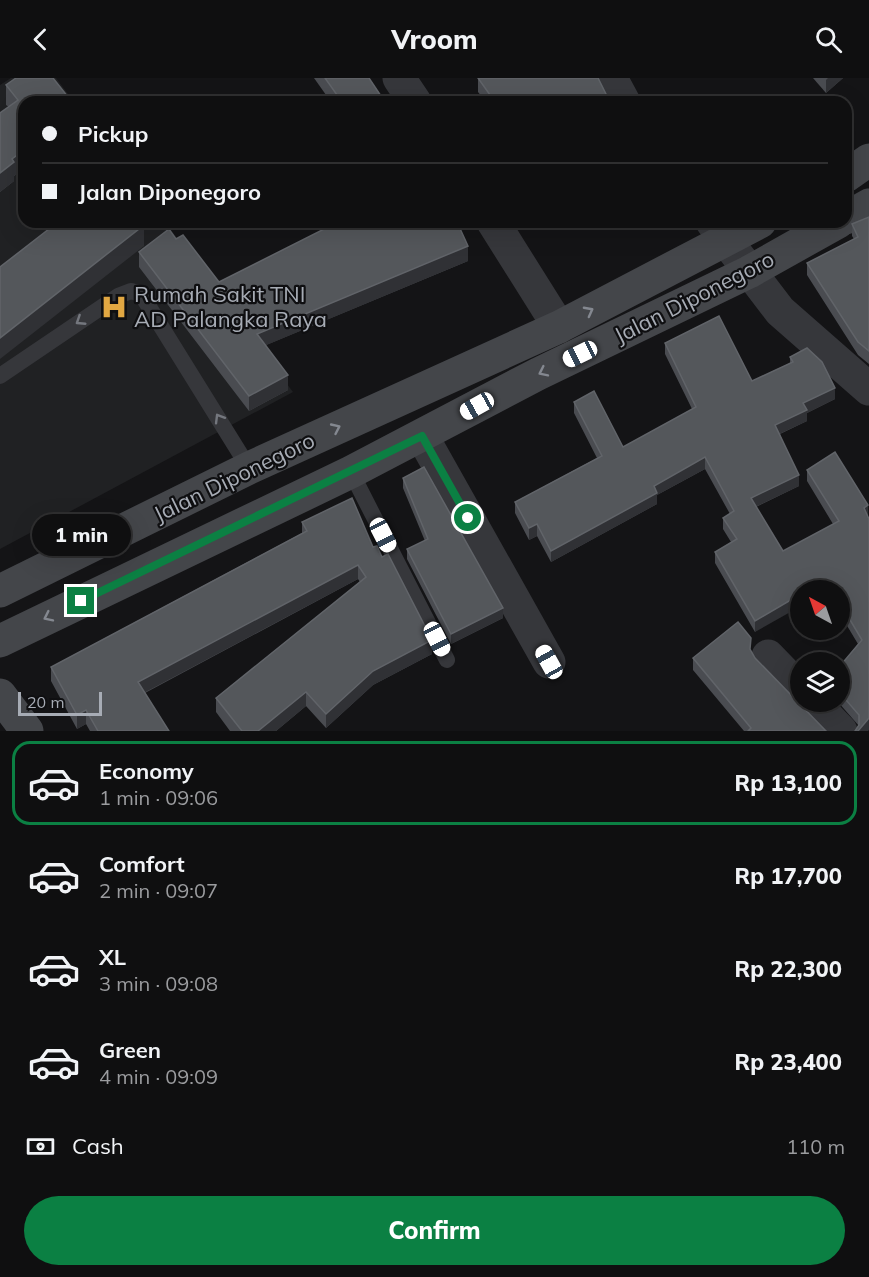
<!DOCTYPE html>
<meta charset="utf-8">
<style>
body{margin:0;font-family:Mulish,sans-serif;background:#1d1d1e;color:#f1f3f6;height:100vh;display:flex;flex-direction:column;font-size:22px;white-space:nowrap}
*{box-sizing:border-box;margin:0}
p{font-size:20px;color:#9b9c9f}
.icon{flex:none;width:33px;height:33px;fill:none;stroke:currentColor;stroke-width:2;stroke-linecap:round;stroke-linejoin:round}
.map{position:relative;height:653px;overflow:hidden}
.drawer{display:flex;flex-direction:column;background:#0f0f10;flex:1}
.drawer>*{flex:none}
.top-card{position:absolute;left:18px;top:18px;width:834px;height:132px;border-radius:18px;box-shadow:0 6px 24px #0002,0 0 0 2px #2f2f30;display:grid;align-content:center;height:132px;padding:0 24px;background:#0f0f10}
.needle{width:39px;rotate:320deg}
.buttons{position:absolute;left:790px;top:502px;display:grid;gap:12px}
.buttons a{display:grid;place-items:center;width:60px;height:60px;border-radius:50%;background:#0f0f10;box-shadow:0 6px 24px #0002,0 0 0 2px #2f2f30;font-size:30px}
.scale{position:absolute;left:18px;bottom:15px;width:84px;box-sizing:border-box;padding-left:6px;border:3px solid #a7acb5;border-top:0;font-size:16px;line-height:21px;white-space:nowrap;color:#a7acb5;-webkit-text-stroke:4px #0f0f11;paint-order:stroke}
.end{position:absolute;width:27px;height:27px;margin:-14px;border:8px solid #0b8043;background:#fff;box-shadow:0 0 0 3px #fff}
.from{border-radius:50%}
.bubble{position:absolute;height:42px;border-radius:21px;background:#0f0f10;box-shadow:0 6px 24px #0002,0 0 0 2px #2f2f30;font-size:20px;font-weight:800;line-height:42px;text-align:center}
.car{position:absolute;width:18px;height:36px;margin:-18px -9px;border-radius:8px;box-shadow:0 0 4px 2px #0007;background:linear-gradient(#fff 24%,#345 0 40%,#fff 0 76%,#345 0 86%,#fff 0)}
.top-card b{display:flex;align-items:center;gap:21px;height:57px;font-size:22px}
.top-card b+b{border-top:2px solid #2f2f30}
.top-card i{width:15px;height:15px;background:#f1f3f6}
ul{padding:10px 0 0;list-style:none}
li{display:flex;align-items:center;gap:18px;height:84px;margin:0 12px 9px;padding:0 12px;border:3px solid transparent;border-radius:18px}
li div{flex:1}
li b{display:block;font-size:22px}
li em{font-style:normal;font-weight:800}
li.selected{border-color:#0b8043}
li>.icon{width:54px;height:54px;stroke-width:1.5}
.pay{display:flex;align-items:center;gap:15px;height:66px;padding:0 24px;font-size:22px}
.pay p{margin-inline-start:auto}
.action{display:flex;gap:12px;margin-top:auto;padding:12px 24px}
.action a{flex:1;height:69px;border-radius:36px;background:#0b8043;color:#fff;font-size:24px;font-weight:800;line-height:69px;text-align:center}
header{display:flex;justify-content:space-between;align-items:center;height:78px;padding:0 24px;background:#0f0f10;font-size:27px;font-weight:800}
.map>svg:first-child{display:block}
.built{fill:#202123}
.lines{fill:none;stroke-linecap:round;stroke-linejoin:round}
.lane{stroke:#36373b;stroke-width:16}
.street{stroke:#36373b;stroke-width:33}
.secondary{stroke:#44464a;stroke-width:33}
.wall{fill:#4a4c51}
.shaded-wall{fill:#303135}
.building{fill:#54575b;stroke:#616469;stroke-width:1.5}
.oneway{stroke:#848890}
.oneway2{stroke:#74777e}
.route{stroke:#0b8043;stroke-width:8}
.labels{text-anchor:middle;stroke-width:4.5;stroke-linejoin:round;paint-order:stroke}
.poi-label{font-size:22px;fill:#a7acb5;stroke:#0f0f11;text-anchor:start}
.street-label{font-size:22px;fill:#a7acb5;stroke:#0f0f11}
</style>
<header><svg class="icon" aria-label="back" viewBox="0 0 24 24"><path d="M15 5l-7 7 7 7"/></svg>Vroom<svg class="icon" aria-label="search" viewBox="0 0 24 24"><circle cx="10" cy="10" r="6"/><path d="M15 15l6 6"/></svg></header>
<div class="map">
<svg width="869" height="653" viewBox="0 0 869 653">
<rect width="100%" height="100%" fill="#141416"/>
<!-- built -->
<polygon class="built" points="11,0 56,0 74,24 24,24 24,144 165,144 293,314 0,471 0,7"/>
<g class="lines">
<!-- lane -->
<g class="lane">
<polyline points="0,298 118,218 131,213 141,216 249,390"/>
<polyline points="351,394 447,582"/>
</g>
<!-- street -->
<g class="street">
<polyline points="399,0 415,24"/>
<polyline points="611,0 624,24"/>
<polyline points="493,144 559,249"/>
<polyline points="712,144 780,233 869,311"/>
<polyline points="422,358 549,584"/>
<polyline points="768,578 801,612"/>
<polyline points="813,624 841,653"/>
</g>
<!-- secondary -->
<g class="secondary">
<polyline points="846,98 869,82"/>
<polyline points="846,140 869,127"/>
<polyline points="0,513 249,390 559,249 760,144"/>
<polyline points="0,563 351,394 538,296 749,194 838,144"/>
<polyline points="0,617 27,653"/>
</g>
</g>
<!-- wall -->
<g class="wall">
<polygon points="314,0 369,0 385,24 331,24"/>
<polygon points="478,0 608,20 614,24 486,24 478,14"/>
<polygon points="813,0 843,0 826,15"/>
<polygon points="6,7 24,24 24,91 14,98 14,103 0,114 0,35 9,29 6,27"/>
<polygon points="869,139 869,286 858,277 807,197 807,185 854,161 852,158 852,146"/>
<polygon points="176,161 219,204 468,183 266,267 288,312 249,333 139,189 139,174"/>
<polygon points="665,265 752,303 790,285 790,279 835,321 807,335 807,343 780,356 799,408 756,429 783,473 833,446 807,403 807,392 868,438 859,648 838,624 840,624 840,588 858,566 840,536 840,513 801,513 755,554 715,485 715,474 731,464 723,451 723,440 730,436 705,391 657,417 657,426 551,484 537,458 529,462 515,435 515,424 597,380 574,335 574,324 623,369 692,331 665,276"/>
<polygon points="403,400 503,540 451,566 407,481 407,471 425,463 403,410"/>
<polygon points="302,444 373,469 382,479 432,576 373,607 326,650 306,628 276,653 230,653 216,634 216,620 360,504 358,501 145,615 169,653 90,653 86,646 77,651 51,603 51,589 302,455"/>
<polygon points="751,573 755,580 826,653 744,653 693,592 693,580"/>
</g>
<!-- shaded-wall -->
<g class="shaded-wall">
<polygon points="828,0 843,0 826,15 826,2"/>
<polygon points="24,72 24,91 14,98 14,103 0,114 0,95 12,81"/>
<polygon points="144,147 144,168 0,281 0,260"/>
<polygon points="468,168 468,183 257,271 257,256"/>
<polygon points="288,297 288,312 249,333 249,318"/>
<polygon points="835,310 835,321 807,335 807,343 775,358 775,347 803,325"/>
<polygon points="705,379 705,391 657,417 657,426 551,484 551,473 654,408"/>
<polygon points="799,397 799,408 751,431 751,420"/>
<polygon points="868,427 868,438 864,441 864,430"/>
<polygon points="537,446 537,458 529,462 529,450"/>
<polygon points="358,487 358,501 138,618 138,604"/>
<polygon points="826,502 826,513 807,513"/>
<polygon points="801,516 801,528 755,554 755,543"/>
<polygon points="503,530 503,540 451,566 451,556"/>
<polygon points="432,562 432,576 373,607 326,650 326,636 373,593"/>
<polygon points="306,614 306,628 276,653 258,653"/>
<polygon points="86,632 86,646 77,651 77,637"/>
<polygon points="869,640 869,652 868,653 858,653"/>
</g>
<!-- building -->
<g class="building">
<polygon points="16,0 53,0 72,24 24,24 24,72 12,81 14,84 0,95 0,35 18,22 6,7"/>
<polygon points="325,0 369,0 385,24 342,24"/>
<polygon points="478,0 598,0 608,20 614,24 495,24"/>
<polygon points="869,139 869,273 858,264 807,185 858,159 852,146"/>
<polygon points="58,144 142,144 144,147 0,260 0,189"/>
<polygon points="338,144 457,144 468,168 257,256 288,297 249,318 139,174 169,151 176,161 183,157 219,204"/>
<polygon points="719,238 752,303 793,284 790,279 807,270 822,284 835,310 803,325 807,332 775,347 799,397 751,420 783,473 839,443 807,392 835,374 868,427 864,430 869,441 869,640 858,653 855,653 859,647 859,637 840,615 840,588 862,562 840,525 840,513 833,513 826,502 807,513 801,513 801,516 755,543 715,474 737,461 723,440 734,433 705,379 654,408 657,415 551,473 537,446 529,450 515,424 602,378 574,324 594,313 623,369 696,329 665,265"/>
<polygon points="424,389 503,530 451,556 407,471 428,461 403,400"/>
<polygon points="352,420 373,469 377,468 382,479 388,476 432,562 373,593 326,636 306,614 258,653 242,653 216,620 366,499 358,487 138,604 169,653 98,653 86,632 77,637 51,589 307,453 302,444"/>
<polygon points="738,544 751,560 750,571 755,580 826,653 748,653 751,650 693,580"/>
</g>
<!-- one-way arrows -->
<defs><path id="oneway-chevron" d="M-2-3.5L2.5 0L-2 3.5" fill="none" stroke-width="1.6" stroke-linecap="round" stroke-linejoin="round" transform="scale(1.5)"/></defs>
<g class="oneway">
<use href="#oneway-chevron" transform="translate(589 233) rotate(-28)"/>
<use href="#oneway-chevron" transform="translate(543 294) rotate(154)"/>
<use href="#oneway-chevron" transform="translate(336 350) rotate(-25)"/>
<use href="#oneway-chevron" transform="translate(48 539) rotate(154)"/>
</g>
<g class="oneway2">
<use href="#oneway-chevron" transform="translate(80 243) rotate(147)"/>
<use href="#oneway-chevron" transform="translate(219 340) rotate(-121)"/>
</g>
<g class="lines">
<!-- route -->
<polyline class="route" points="81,523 422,358 468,440"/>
</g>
<!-- icons -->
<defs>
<g id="hospital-bare" transform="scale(2.07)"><path d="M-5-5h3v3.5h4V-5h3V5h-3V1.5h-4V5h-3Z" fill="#e1a742" stroke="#0f0f11" stroke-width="2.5" paint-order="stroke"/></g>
</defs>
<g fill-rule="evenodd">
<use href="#hospital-bare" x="114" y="229"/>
</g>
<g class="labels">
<!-- poi labels -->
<g class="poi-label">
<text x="134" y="224">Rumah Sakit TNI<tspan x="134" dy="25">AD Palangka Raya</tspan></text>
</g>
<!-- street labels -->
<g class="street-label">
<text transform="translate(694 219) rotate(-27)" y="8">Jalan Diponegoro</text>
<text transform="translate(234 399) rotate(-26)" y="8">Jalan Diponegoro</text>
</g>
</g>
</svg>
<div class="buttons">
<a><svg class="needle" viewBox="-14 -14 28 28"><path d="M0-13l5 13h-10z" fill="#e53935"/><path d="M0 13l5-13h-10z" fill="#9b9c9f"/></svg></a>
<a><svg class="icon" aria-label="layers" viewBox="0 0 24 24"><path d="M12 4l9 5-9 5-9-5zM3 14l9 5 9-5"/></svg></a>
</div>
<div class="scale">20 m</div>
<i class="end from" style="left:468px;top:440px"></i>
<i class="end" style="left:81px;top:523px"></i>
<div class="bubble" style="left:32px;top:436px;width:99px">1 min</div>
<i class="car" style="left:580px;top:276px;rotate:244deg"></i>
<i class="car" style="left:477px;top:328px;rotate:241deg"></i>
<i class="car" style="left:383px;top:457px;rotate:153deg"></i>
<i class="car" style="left:437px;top:561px;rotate:153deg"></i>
<i class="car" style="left:549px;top:584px;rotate:331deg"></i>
<div class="top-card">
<b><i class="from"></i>Pickup</b>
<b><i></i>Jalan Diponegoro</b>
</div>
</div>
<section class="drawer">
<ul>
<li class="selected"><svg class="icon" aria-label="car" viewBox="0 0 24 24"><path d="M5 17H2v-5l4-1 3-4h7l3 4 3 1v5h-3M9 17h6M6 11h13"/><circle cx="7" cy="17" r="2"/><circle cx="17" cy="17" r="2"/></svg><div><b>Economy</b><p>1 min · 09:06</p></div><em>Rp 13,100</em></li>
<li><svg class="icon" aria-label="car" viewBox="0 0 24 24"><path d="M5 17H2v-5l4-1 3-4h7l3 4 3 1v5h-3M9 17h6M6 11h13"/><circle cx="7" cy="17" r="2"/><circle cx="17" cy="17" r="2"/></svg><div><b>Comfort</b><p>2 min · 09:07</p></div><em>Rp 17,700</em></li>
<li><svg class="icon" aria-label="car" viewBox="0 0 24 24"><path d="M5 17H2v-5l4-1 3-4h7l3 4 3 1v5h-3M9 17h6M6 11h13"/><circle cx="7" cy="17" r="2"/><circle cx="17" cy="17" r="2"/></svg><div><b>XL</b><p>3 min · 09:08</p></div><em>Rp 22,300</em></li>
<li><svg class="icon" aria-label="car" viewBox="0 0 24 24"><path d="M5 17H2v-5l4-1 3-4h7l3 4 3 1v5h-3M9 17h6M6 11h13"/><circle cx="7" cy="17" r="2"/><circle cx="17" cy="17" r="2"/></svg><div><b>Green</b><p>4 min · 09:09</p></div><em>Rp 23,400</em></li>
</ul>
<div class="pay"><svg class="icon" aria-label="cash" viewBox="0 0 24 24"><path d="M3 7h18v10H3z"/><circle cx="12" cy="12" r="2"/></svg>Cash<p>110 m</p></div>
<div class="action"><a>Confirm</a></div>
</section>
